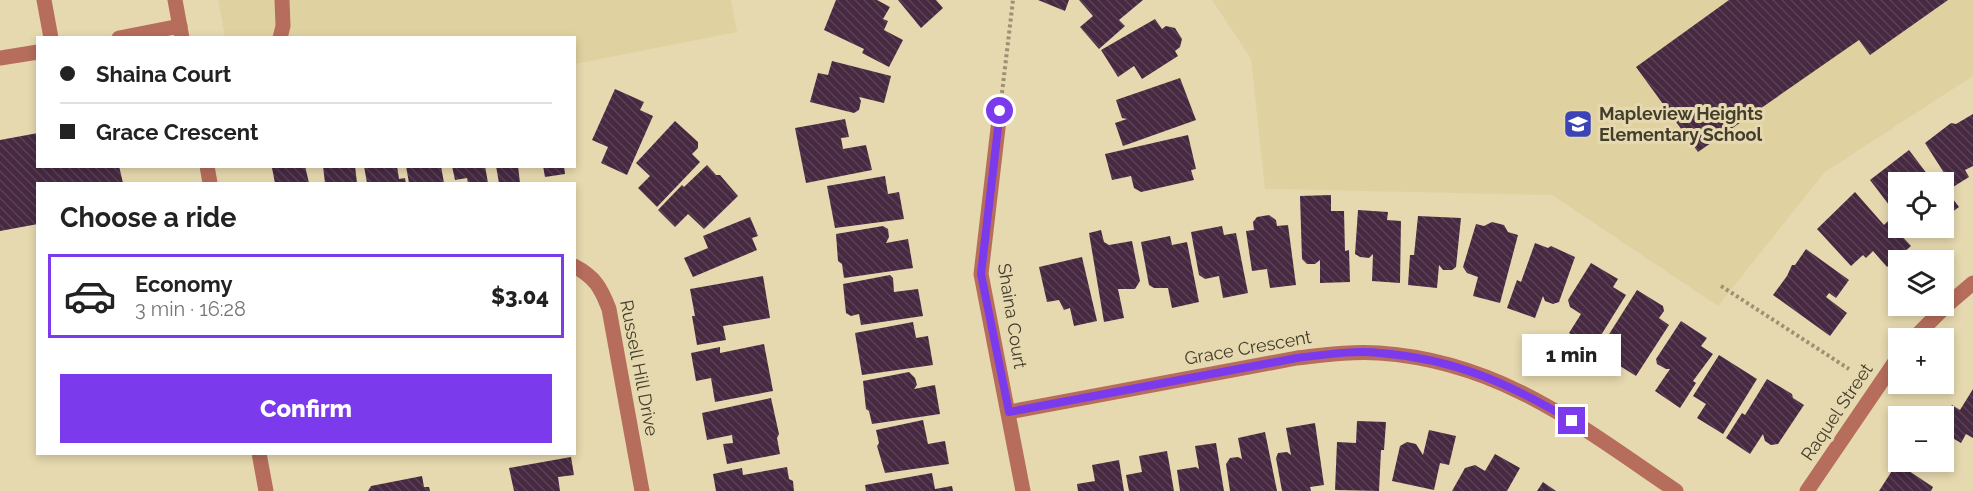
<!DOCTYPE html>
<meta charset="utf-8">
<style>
body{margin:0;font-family:Raleway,sans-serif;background:#f2f2f2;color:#222;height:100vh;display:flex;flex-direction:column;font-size:22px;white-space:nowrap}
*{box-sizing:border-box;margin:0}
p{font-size:20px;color:#767676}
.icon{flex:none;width:33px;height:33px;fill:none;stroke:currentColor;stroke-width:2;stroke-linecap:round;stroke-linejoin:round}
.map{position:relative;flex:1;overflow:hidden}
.drawer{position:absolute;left:36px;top:182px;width:540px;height:273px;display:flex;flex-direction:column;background:#fff;border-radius:0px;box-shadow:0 3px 9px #0003}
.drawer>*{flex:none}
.guide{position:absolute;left:36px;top:36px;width:540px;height:132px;border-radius:0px;box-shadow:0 3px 9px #0003;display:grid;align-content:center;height:132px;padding:0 24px;background:#fff}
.buttons{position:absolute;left:1888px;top:172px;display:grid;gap:12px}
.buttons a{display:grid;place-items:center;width:66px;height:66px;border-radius:0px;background:#fff;box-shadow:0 3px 9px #0003;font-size:30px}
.end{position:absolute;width:27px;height:27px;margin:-14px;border:8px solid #7c3aed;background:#fff;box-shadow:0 0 0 3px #fff}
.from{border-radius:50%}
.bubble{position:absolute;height:42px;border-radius:0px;background:#fff;box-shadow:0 3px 9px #0003;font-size:20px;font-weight:800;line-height:42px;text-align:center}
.guide b{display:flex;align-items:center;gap:21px;height:57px;font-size:22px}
.guide b+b{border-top:2px solid #e0e0e0}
.guide i{width:15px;height:15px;background:#222}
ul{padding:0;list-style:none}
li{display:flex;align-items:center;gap:18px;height:84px;margin:0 12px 9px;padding:0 12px;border:3px solid transparent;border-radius:0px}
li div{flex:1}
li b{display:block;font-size:22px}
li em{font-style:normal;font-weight:800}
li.active{border-color:#7c3aed}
li>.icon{width:54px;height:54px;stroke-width:1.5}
h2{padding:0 24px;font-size:27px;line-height:72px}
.primary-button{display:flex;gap:12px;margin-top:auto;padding:12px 24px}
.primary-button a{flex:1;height:69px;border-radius:0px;background:#7c3aed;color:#fff;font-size:24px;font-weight:800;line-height:69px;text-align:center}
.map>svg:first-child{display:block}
.built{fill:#e0d2a0}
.building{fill:url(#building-back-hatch)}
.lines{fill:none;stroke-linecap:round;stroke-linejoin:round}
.path{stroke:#9b9173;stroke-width:4;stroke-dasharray:3 3;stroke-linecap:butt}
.minor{stroke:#b66d5c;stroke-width:15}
.route{stroke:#7c3aed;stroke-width:8}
.labels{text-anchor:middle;stroke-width:6;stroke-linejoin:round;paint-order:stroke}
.poi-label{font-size:18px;font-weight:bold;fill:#423d2c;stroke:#e6d9af;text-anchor:start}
.street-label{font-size:18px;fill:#423d2c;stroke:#e6d9af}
</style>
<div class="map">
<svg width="1973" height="491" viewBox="0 0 1973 491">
<defs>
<pattern id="building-back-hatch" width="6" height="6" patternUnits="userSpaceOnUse" patternTransform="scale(1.5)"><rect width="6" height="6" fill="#472a42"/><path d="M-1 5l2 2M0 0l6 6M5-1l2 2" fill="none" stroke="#5a4155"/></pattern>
</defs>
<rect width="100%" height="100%" fill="#e6d9af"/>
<!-- built -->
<g class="built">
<polygon points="218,0 731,0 737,32 575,64 574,38 225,37"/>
<polygon points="1212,0 1973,0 1973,76 1825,172 1718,306 1552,195 1265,189 1251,59"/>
</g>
<!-- building -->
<g class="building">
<polygon points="836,0 877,0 890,7 883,19 888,21 884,30 903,40 889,67 862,53 864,49 824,30"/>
<polygon points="898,0 936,0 943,8 921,28"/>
<polygon points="1038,0 1069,0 1065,11"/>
<polygon points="1079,0 1143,0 1119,20 1125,26 1099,49 1080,27 1093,16"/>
<polygon points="1729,0 1948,0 1870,55 1859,40 1698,152 1636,67"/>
<polygon points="1155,19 1162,29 1166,26 1175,28 1182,39 1180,47 1175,51 1178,56 1142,79 1134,66 1118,77 1101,50"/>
<polygon points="832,61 891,76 884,103 859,97 861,101 859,110 854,113 810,102 818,73 828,75"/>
<polygon points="1180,78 1196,120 1123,146 1115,123 1127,119 1122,118 1116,100"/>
<polygon points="615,89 644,102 640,110 653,116 627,175 601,163 608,147 592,140"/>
<polygon points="1973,114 1973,166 1965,170 1969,177 1953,187 1925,143 1951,123 1956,124"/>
<polygon points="845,119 849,137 841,138 843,149 866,145 872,170 806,183 795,128"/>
<polygon points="675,121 698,142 698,148 692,154 700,162 657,207 638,188 650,176 636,163"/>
<polygon points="38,133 38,166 119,166 123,183 38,183 38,224 0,231 0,140"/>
<polygon points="1188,135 1196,169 1191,170 1194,180 1141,192 1134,188 1131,176 1112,180 1105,154"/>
<polygon points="1909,150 1934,183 1899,183 1899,218 1870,180"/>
<polygon points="707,165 716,175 720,175 738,196 704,229 688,214 675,227 658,210 682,185 684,187"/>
<polygon points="279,166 305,166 309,183 275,183 272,168"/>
<polygon points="323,166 355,166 357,183 325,183"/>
<polygon points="364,166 397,166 399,179 405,178 406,183 367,183"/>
<polygon points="406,166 441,166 444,183 409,183"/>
<polygon points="452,166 485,166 488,183 468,183 467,178 455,180"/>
<polygon points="496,166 518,166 520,183 499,183"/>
<polygon points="543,166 564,166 565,174 545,177"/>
<polygon points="885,176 888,194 899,192 904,219 835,228 827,186"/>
<polygon points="1944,187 1959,207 1944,218"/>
<polygon points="1855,192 1884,225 1888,221 1911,246 1887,267 1873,251 1866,258 1863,255 1851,266 1817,229"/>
<polygon points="1331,195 1331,211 1344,211 1345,251 1349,250 1350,282 1320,283 1320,260 1315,264 1307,264 1302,259 1300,196"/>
<polygon points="1358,210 1388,212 1387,220 1401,221 1400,283 1372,281 1373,254 1369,258 1360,257 1355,254"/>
<polygon points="1269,215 1276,220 1277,226 1288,225 1296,285 1270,288 1267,269 1252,271 1246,231 1254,230 1253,222 1257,217"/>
<polygon points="1418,216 1461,218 1456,267 1452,270 1443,270 1439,265 1437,288 1408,285 1410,255 1414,255"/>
<polygon points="750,217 758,236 752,238 757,250 693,277 684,258 708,248 703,236"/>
<polygon points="1492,222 1504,225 1508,232 1518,235 1500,303 1473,296 1478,277 1467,273 1463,267 1476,224 1484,226"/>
<polygon points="883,226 888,229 889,237 886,243 908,239 913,268 844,278 842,264 838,261 836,234"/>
<polygon points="1222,226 1224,235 1236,233 1248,293 1223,298 1219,276 1205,279 1199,275 1191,232"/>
<polygon points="1101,230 1104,242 1109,245 1132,241 1140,281 1135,289 1118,289 1124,318 1104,322 1089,233"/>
<polygon points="1170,236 1172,245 1187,242 1199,302 1172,308 1168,288 1154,288 1149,285 1141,242"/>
<polygon points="1535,243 1548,248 1551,246 1575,257 1559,302 1553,304 1545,301 1543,296 1535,318 1507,308 1517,280 1521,282"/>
<polygon points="1806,249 1849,280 1836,298 1829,293 1826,297 1847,313 1830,336 1773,295 1787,276 1792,265 1795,265"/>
<polygon points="1082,257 1097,321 1074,326 1070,308 1064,310 1059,300 1047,302 1039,267"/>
<polygon points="1591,263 1618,279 1613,287 1626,295 1593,348 1569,333 1581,314 1570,307 1568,300"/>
<polygon points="890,275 893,278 894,292 918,289 923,316 861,325 859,314 851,316 846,313 843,284"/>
<polygon points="763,276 770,318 723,326 726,340 697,345 692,316 695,316 690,289"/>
<polygon points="1637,290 1663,306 1664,311 1659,318 1669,325 1636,376 1612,361 1621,348 1606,339"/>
<polygon points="1681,321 1707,338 1701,346 1713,354 1693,381 1696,383 1680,408 1655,391 1670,369 1666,369 1657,364 1656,359"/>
<polygon points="913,322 916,338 928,336 933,365 862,375 855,333"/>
<polygon points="764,344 773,391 715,402 711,378 696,381 691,353 720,347 720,353"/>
<polygon points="1719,355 1757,379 1723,434 1697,418 1706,404 1693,396"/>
<polygon points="909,372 915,378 917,385 914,389 935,385 940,414 872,424 869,411 866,409 863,381"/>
<polygon points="1767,379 1792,394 1793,398 1804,405 1778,444 1771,445 1765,441 1763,434 1750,454 1726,438 1742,413 1745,415"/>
<polygon points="1973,389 1973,438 1966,434 1961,443 1944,433 1944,418 1952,405 1960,410"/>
<polygon points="771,398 779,434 777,438 780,454 727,464 723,444 733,443 732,435 707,440 702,413"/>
<polygon points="923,420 928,444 945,441 949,464 885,473 877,446 879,443 876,430"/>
<polygon points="1357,421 1386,422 1384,450 1381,450 1379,491 1335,490 1337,442 1356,443"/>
<polygon points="1315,423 1324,485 1310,487 1311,491 1282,491 1276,458 1278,453 1287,452 1291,455 1286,428"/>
<polygon points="1429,430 1456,436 1449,465 1440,463 1434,490 1392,481 1400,446 1407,442 1416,444 1423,455"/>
<polygon points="1265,432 1277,491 1230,491 1226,464 1230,458 1238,457 1242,459 1238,438"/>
<polygon points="1216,443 1224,491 1180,491 1177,470 1196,467 1199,469 1195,446"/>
<polygon points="1167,451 1174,491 1129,491 1126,475 1142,472 1139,456"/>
<polygon points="1495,454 1520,468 1507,491 1452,491 1465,468 1475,465 1485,471"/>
<polygon points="571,457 574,475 558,477 560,491 514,491 509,468"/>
<polygon points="1119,460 1124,491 1078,491 1077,484 1095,481 1092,465"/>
<polygon points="1897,463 1933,487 1931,491 1879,491"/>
<polygon points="787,467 789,479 793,481 794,491 716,491 713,474 742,468 743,475"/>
<polygon points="932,473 935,489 952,486 953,491 866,491 865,485"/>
<polygon points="422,476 424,487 429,487 430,491 368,491 371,486"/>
<polygon points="1543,482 1556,491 1537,491"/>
</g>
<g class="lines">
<!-- path -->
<g class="path">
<polyline points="1002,93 1013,0"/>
<polyline points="1721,286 1849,369"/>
</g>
<!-- minor -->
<g class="minor">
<polyline points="44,0 51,38"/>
<polyline points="175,0 182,38"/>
<polyline points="119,38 180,26"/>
<polyline points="280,38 283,26 282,0"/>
<polyline points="0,58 38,52"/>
<polyline points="1000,111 981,274 1023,491"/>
<polyline points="207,166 210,183"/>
<path d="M574 266C595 277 601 288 609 309L642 491"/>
<polyline points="1913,339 1946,306 1973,283"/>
<path d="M1009 412 1297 358C1324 355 1352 351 1379 353 1500 361 1580 426 1676 491"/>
<polyline points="259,453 266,491"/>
<polyline points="1807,491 1899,356"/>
</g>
</g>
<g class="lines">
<!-- route -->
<path class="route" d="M1000 111 981 274 1009 412 1297 358C1324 355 1352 350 1380 353 1454 359 1509 383 1572 421"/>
</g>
<!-- icons -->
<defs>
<g id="school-square" transform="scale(1.5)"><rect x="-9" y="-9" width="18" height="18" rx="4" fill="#3b43b6" stroke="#e6d9af"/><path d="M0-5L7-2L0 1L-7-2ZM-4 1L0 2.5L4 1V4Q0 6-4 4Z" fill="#fff"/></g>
</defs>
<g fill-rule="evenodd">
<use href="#school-square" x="1578" y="124"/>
</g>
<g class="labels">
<!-- poi labels -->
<g class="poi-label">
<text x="1599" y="120">Mapleview Heights<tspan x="1599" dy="21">Elementary School</tspan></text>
</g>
<!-- street labels -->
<g class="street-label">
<text transform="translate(1012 316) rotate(81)" y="6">Shaina Court</text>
<text transform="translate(1248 348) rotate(-10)" y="6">Grace Crescent</text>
<text transform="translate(639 368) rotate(79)" y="6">Russell Hill Drive</text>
<text transform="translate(1837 412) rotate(-56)" y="6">Raquel Street</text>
</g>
</g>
</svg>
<div class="buttons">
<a><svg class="icon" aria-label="locate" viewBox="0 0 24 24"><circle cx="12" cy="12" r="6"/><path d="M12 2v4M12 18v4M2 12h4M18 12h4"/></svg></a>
<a><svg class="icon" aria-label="layers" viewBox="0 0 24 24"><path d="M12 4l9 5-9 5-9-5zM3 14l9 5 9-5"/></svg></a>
<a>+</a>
<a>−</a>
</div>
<i class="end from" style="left:1000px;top:111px"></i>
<i class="end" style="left:1572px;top:421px"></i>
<div class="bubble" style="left:1522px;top:334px;width:99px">1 min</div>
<div class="guide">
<b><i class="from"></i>Shaina Court</b>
<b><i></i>Grace Crescent</b>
</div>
<section class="drawer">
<h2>Choose a ride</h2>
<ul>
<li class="active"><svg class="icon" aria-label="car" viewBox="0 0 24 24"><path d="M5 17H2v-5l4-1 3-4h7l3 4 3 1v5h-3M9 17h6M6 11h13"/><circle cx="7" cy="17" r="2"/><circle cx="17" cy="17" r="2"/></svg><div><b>Economy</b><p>3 min · 16:28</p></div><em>$3.04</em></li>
</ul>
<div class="primary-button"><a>Confirm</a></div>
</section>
</div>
